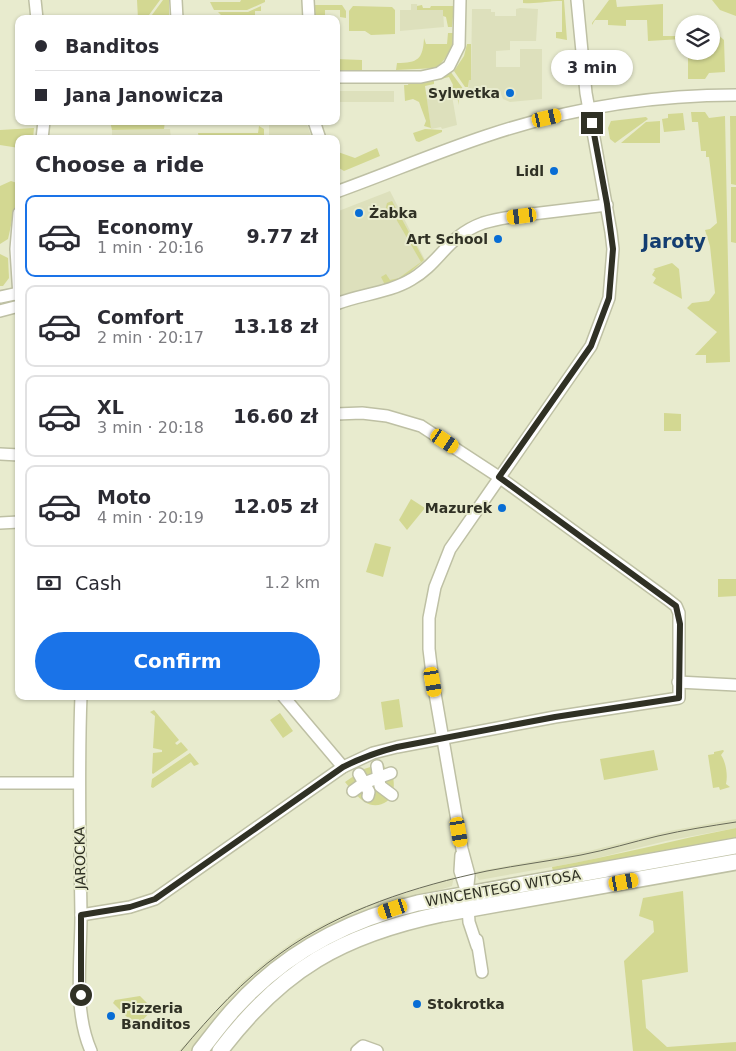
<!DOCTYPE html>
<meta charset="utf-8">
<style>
body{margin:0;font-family:"DejaVu Sans",sans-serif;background:#f7f7f7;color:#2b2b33;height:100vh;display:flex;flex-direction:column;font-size:19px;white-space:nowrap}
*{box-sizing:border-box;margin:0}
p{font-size:16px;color:#7c7c81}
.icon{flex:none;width:28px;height:28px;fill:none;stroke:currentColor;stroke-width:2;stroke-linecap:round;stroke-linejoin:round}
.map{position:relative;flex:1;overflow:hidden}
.panel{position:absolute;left:15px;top:135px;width:325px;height:565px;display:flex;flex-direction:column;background:#fff;border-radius:10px;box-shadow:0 1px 4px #0004}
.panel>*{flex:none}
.hud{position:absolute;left:15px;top:15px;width:325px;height:110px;border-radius:10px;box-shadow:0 1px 4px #0004;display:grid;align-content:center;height:110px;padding:0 20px;background:#fff}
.fabs{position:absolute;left:675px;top:15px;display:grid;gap:10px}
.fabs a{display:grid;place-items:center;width:45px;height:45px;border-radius:50%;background:#fff;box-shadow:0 1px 4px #0004;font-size:25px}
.end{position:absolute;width:22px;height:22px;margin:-11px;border:6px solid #303125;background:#fff;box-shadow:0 0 0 2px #fff}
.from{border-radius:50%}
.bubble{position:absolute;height:35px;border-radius:18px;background:#fff;box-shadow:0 1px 4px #0004;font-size:16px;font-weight:600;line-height:35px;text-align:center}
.car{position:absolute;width:15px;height:30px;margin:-15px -8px;border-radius:6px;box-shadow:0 0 4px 1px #0007;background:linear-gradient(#f5c518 24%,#345 0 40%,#f5c518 0 76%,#345 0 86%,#f5c518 0)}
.hud b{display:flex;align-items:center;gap:18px;height:48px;font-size:19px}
.hud b+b{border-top:1px solid #e1e1e2}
.hud i{width:12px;height:12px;background:#2b2b33}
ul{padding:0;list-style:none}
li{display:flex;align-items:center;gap:15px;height:82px;margin:0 10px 8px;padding:0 10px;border:2px solid #e1e1e2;border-radius:10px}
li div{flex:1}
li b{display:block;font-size:19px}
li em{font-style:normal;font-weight:600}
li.current{border-color:#1a73e8}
li>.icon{width:45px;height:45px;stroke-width:1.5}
h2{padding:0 20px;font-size:22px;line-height:60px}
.pay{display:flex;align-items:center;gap:12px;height:55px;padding:0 20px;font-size:19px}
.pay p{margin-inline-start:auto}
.button{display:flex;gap:10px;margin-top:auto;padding:10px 20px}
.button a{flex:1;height:58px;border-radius:30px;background:#1a73e8;color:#fff;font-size:20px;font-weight:600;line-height:58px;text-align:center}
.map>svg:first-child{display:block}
.built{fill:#dde0bc}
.green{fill:#d3d892}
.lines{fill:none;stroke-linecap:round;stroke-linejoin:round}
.minor-casing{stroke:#bec0a4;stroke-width:14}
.major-casing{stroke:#bec0a4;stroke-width:18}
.minor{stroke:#fff;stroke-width:11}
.major{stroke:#fff;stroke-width:15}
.tram{stroke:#686a59;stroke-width:1}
.route{stroke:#303125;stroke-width:6}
.poi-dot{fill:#086dd5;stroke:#e8ebce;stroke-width:2}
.labels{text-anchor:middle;stroke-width:4;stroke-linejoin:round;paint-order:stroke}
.poi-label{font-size:14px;font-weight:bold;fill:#303125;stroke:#e8ebce;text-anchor:end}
.street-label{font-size:14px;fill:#303125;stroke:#e8ebce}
.district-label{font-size:19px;font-weight:bold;fill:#133d71;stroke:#e8ebce}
</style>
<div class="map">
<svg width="736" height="1051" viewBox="0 0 736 1051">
<rect width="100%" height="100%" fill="#e8ebce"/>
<!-- built -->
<g class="built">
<polygon points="411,4 417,4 418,10 443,10 444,27 400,31 400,10 411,10"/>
<polygon points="520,8 538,9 536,41 510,41 510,50 496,51 496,67 520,67 520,49 542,49 542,99 510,102 503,99 500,92 468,91 469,80 471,80 472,9 491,9 491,12 495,12 495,16 516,16 516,9"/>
<polygon points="451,90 457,125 442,129 441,127 431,129 426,95"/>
<rect x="338" y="91" width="56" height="11"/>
<polygon points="269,121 306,121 312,139 269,139"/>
<polygon points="170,129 171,139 112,139 112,130"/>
<polygon points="390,191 425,260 404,278 382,286 336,296 336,212"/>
<polygon points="736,819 736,828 666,841 585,861 479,880 474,872 589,851 669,831"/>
<polygon points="454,877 452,886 362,914 206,1034 192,1051 179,1051 242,982 268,960 297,939 326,923 357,909"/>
</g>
<!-- green -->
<g class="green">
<polygon points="137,0 160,0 149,15 146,16 146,19 138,19"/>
<polygon points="163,0 169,0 169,19 149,19"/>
<polygon points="241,0 265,0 265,2 247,10 214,10 210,2 240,2"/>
<path d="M523 0H564L567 40 556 38V32H562V1C546 1 539 4 523 3Z"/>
<polygon points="609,0 616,0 617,7 663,4 663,36 678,36 678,29 682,29 682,39 648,41 647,20 626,20 626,26 608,25 608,20 595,20 592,25 592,23"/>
<polygon points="712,0 736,0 736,16 720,10"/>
<polygon points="315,5 342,5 346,11 346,18 340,17 340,10 325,10 325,19 314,19"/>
<polygon points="422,5 423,8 430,8 431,6 454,6 452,27 448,27 446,17 443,16 443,10 417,10 417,6"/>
<polygon points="261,6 261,11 255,11 255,19 225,19 218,12 248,12"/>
<polygon points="353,6 392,7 395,10 395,34 371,35 365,31 349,31 349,11"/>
<path d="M448 33H453C454 48 447 57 437 68L396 70 397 63C418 63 423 59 424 38L426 44H447Z"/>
<polygon points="711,33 716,33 724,40 725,72 709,73 705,79 688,79 688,51 711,51"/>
<polygon points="467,44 471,44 471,80 469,80 468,87 465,87 454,71 464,56"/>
<polygon points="336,59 362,60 362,71 336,70"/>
<polygon points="450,71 464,90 458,92 459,105 457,97 452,97 449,91 453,85 449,77 441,79 441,77"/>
<polygon points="434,79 434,84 425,86 431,128 424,126 426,121 419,102 413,99 405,101 404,85 408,85 409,81"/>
<polygon points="691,112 705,112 709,118 725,116 730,362 706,363 706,355 695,355 717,332 687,308 692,303 709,301 715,293 710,246 705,230 710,229 717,223 709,157 706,157 706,151 701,151 698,122 692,122"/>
<polygon points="683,113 685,130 664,132 662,119 668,118 668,114"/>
<polygon points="730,116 736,116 736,185 731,184"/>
<polygon points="646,117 648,119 615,143 610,139 608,128 611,121"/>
<polygon points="110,121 165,121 164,129 112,130"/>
<polygon points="660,121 660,143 621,143 646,122"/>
<polygon points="259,126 264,129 264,139 257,139 257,135 202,135 202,139 199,139 198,133 258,133"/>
<polygon points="34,128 33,139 19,139 19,148 0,145 0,130"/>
<polygon points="425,129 442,130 442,132 419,142 416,141 413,133"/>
<polygon points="336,148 338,152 355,158 377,148 380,156 344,171 339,168 336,161"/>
<polygon points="11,181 17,183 19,189 8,239 0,244 0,186"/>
<polygon points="731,187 736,187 736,243 731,242"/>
<polygon points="392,201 424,260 406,276 385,285 381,277 386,274 390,280 399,278 421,262 392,212 388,214 385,211 387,203"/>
<polygon points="0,254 8,258 9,278 3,286 0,286"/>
<polygon points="672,263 679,269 682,299 653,283 656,278 652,275 655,270 653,269"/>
<polygon points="664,413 681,414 681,431 664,431"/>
<polygon points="411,499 425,508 407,530 399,520"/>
<polygon points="375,543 391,547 383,577 366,572"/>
<polygon points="718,579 736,579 736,596 718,597"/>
<polygon points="399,699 403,727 385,730 381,702"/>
<polygon points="154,710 179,740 175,743 177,745 181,742 188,750 153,774 152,773 153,753 162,752 162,750 153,748 155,716 150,712"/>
<polygon points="280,713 293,731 283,738 270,720"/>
<polygon points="654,750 658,770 604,780 600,759"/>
<path d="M723 750 724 751 721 755C726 762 728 776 726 784L730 787 720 790 719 787 713 788 708 755 714 754V752Z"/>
<polygon points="190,753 199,764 194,766 191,762 153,788 151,787 152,779"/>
<path d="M383 763 385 768 392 771C393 778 395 784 393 791 391 804 375 809 365 802 357 797 351 789 345 782L364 769Z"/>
<path d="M736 828V841L553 871 552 867C614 856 674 840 736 828Z"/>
<polygon points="683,891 688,972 642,980 646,1028 667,1047 736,1042 736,1051 633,1051 624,961 654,932 653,921 639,916 643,898"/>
<polygon points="140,996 153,1009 138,1025 135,1025 113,1003 115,1000"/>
</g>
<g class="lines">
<!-- minor casing -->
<g class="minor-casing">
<g id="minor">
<polyline points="35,0 37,19"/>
<polyline points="176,0 177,19"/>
<polyline points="308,0 309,19"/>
<polyline points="336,77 421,77 439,73 449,66 459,46 460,0"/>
<polyline points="314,121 320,139"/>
<polyline points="42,139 44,121"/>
<path d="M336 192C386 174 435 153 486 136 566 109 652 95 736 95"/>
<polyline points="19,213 16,249 19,297"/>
<polyline points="0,297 19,293"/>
<path d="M336 304C361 294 389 293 412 279 440 263 447 236 483 223 499 218 516 216 532 214 557 211 582 208 607 205"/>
<polyline points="0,311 19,306"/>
<polyline points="0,454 19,455"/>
<polyline points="0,523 19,522"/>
<polyline points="678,682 736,685"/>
<path d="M81 696C78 770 80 843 81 916 81 960 73 1010 91 1051"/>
<polyline points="283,696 343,767"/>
<polyline points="377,766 380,786 392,795"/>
<polyline points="359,774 364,783 391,773"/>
<polyline points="0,783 78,783"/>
<polyline points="353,791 364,783 369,792 368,796"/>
<polyline points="461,855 460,871 467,893"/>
<polyline points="81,915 130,907 155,899 343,767 373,753 397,747 555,717 679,698 679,613 676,606 667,599 499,477 421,426 387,416 362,413 336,414"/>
<polyline points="477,940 482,972"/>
<polyline points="477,946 469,922 467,894 469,875 462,849 433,682 429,649 429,618 435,587 450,549 591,346 609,298 613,249 611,232 586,93 577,0"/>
<polyline points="357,1051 363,1046 377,1051"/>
</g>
</g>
<!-- major casing -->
<g class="major-casing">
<g id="major">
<path d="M200 1051C211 1037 222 1022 234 1009 283 954 347 920 418 903L736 846"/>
<path d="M220 1051C282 969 342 935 442 914L736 862"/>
</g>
</g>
<!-- minor -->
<use href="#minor" class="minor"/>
<!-- major -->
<use href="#major" class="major"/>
<!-- tram -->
<path class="tram" d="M181 1051C211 1015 243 980 281 953 340 910 416 886 487 871 518 865 550 861 581 855 607 850 632 842 658 836 684 830 710 826 736 822"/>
</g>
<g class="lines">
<!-- route -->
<path class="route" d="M81 995V915L130 907 155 899 343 767C361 758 377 752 397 747L555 717 679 698 680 624 676 606 499 477 591 346 609 298 613 249 607 204 592 123"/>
</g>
<!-- markers -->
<g class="poi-dot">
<circle cx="510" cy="93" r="5"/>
<circle cx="554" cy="171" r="5"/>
<circle cx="359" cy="213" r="5"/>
<circle cx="498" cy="239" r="5"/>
<circle cx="502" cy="508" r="5"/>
<circle cx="417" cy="1004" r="5"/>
<circle cx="111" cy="1016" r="5"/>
</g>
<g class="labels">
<!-- poi labels -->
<g class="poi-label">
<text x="500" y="98">Sylwetka</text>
<text x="544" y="176">Lidl</text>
<text x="369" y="218" text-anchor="start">Żabka</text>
<text x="488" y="244">Art School</text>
<text x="492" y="513">Mazurek</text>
<text x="427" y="1009" text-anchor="start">Stokrotka</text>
<text x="121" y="1013" text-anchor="start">Pizzeria<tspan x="121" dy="16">Banditos</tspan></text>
</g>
<!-- street labels -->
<g class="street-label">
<text transform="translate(80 858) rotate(-91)" y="5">JAROCKA</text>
<text transform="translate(503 888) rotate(-10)" y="5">WINCENTEGO WITOSA</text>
</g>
<!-- district labels -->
<g class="district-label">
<text x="674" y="248">Jaroty</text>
</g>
</g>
</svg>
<div class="fabs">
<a><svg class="icon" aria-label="layers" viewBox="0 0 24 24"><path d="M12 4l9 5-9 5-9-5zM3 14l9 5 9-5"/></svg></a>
</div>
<i class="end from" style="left:81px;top:995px"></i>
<i class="end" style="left:592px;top:123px"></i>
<div class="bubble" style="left:551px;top:50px;width:82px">3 min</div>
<i class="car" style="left:547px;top:118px;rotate:77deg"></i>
<i class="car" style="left:522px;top:216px;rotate:263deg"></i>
<i class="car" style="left:445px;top:441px;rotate:124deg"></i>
<i class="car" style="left:433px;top:682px;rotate:170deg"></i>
<i class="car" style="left:459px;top:832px;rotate:170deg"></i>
<i class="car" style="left:624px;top:882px;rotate:80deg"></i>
<i class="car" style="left:393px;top:909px;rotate:252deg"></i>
<div class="hud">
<b><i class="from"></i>Banditos</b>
<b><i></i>Jana Janowicza</b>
</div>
<section class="panel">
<h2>Choose a ride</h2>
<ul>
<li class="current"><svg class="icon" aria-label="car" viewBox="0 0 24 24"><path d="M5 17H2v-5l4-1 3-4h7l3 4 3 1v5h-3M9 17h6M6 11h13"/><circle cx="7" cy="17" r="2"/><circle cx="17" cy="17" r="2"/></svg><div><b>Economy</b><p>1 min · 20:16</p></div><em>9.77 zł</em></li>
<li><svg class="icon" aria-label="car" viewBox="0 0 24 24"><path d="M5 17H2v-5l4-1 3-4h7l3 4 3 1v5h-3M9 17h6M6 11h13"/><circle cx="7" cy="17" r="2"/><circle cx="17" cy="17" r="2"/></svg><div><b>Comfort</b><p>2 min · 20:17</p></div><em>13.18 zł</em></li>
<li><svg class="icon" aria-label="car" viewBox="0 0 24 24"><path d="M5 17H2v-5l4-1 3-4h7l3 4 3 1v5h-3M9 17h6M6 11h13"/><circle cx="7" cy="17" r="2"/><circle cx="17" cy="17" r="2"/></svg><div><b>XL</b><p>3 min · 20:18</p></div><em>16.60 zł</em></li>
<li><svg class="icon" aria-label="car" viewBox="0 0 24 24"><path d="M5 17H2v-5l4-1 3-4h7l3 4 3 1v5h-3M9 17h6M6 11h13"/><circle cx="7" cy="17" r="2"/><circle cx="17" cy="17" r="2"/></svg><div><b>Moto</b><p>4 min · 20:19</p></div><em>12.05 zł</em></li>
</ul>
<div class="pay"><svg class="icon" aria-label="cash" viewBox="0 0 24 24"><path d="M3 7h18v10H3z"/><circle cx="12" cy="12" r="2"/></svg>Cash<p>1.2 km</p></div>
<div class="button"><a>Confirm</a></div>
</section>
</div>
